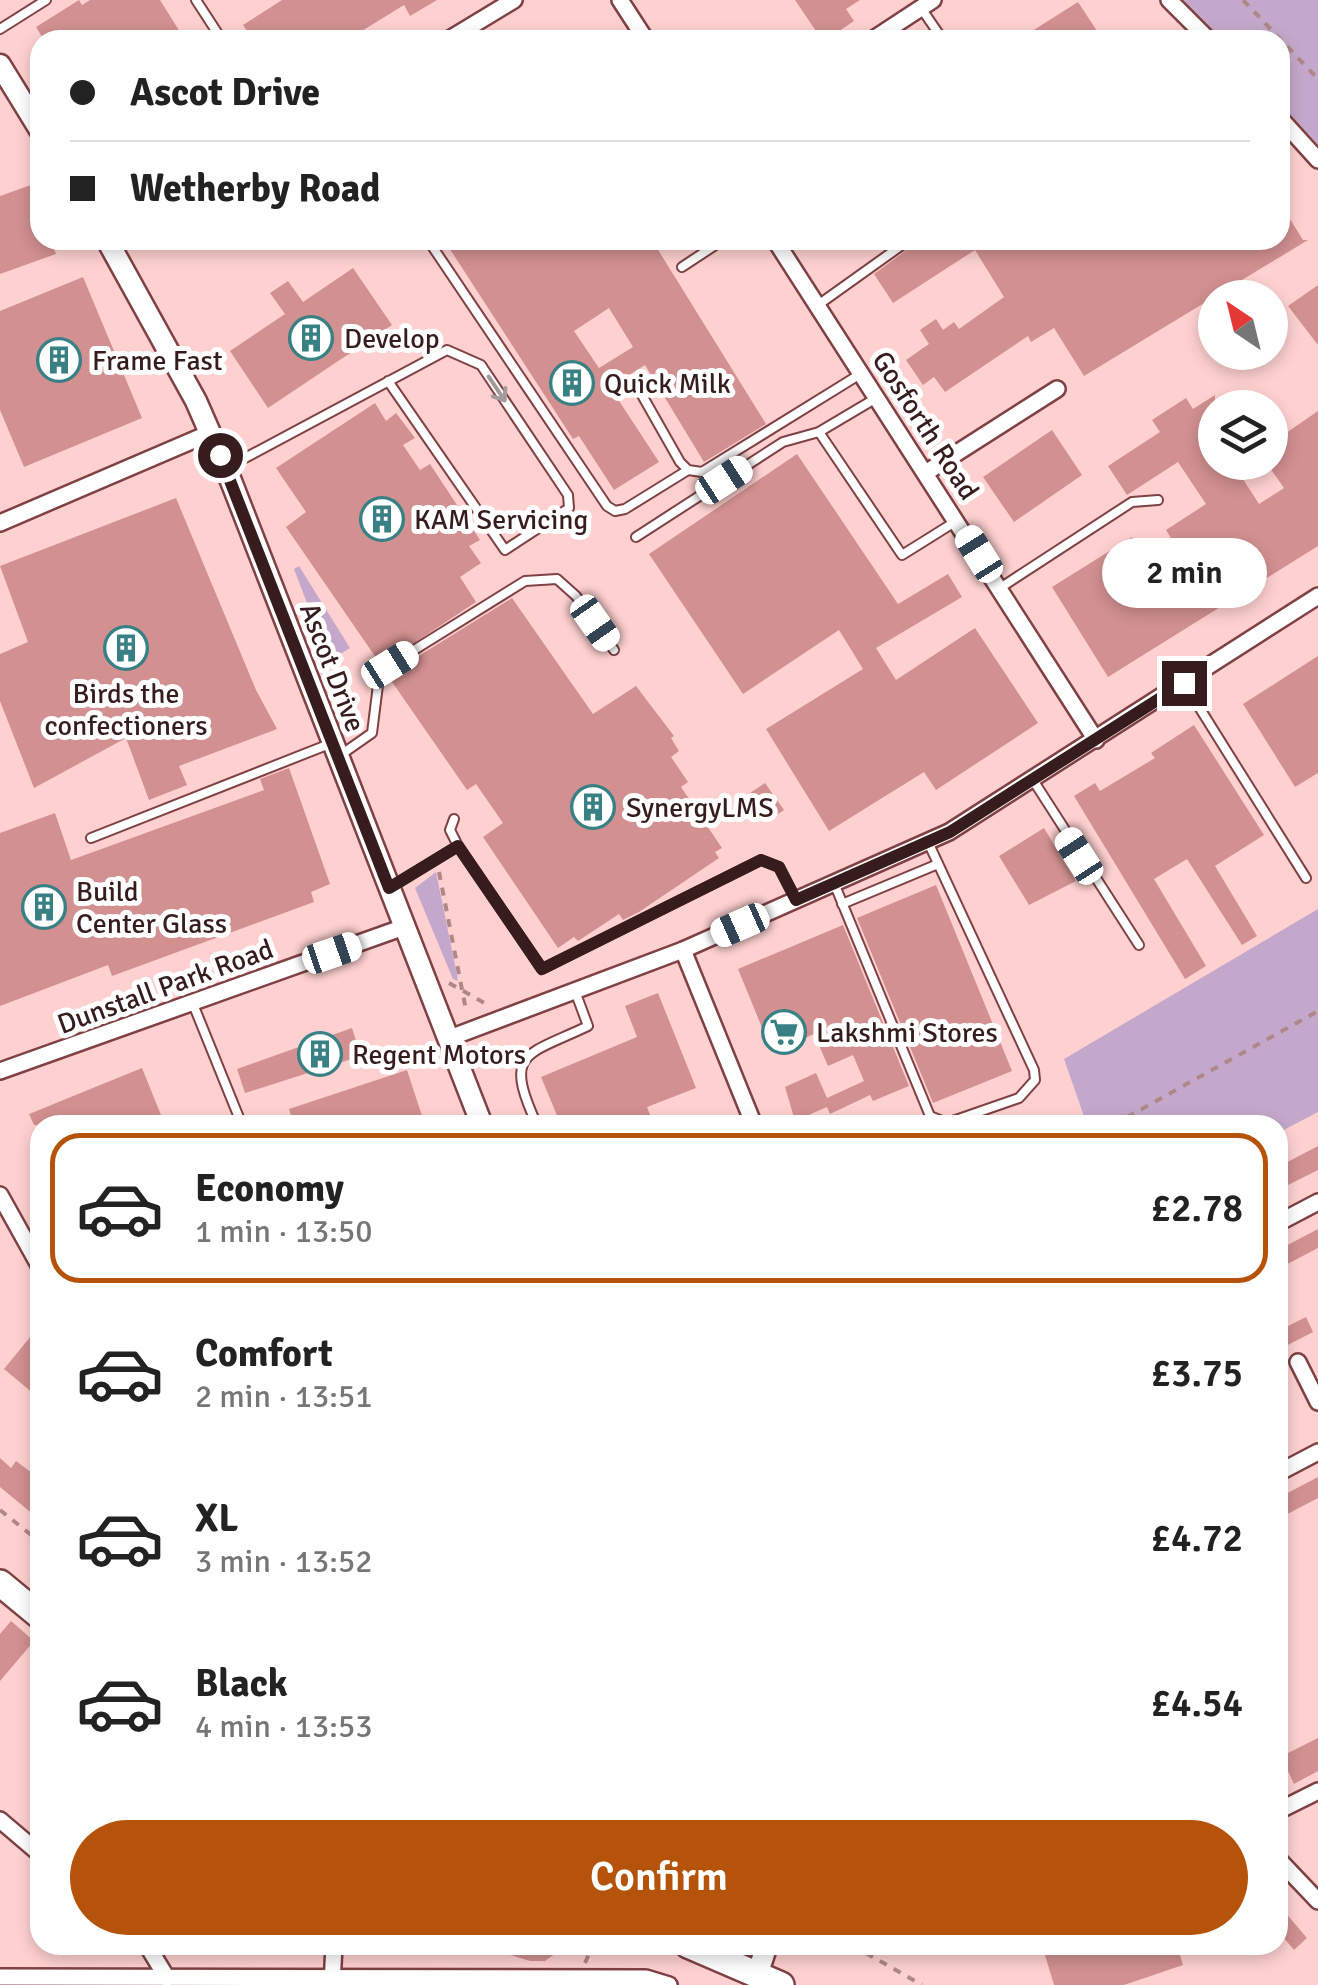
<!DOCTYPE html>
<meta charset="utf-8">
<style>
body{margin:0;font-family:Signika,sans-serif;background:#f6f6f6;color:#222;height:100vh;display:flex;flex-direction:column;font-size:38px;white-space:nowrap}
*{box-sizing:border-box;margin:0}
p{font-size:32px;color:#767676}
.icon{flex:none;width:55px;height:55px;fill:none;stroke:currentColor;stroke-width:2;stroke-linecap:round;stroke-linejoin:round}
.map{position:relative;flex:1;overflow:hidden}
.sheet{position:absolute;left:30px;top:1115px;width:1258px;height:840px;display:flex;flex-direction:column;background:#fff;border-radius:30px;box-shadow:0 5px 15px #0003}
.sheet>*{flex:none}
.hud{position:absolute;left:30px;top:30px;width:1260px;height:220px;border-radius:30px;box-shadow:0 5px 15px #0003;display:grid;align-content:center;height:220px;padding:0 40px;background:#fff}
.needle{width:65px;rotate:325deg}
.controls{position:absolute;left:1198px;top:280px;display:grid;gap:20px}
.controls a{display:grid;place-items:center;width:90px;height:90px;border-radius:50%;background:#fff;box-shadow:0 5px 15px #0003;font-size:50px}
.end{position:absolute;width:45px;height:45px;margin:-22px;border:12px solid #371c1d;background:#fff;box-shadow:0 0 0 5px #fff}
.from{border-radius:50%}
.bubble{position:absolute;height:70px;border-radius:35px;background:#fff;box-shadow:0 5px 15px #0003;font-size:32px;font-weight:600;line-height:70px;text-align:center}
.car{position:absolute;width:30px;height:60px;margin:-30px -15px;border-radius:12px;box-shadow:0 0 8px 2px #0007;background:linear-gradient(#fff 24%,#345 0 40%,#fff 0 76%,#345 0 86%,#fff 0)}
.hud b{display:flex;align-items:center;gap:35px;height:95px;font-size:38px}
.hud b+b{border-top:2px solid #e0e0e0}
.hud i{width:25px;height:25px;background:#222}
ul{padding:18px 0 0;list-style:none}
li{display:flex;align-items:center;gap:30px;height:150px;margin:0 20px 15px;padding:0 20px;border:5px solid transparent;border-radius:30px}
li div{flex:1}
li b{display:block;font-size:38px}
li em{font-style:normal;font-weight:600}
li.selected{border-color:#b45309}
li>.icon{width:90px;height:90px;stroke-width:1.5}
.primary-button{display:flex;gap:20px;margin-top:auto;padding:20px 40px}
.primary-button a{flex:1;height:115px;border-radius:60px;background:#b45309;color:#fff;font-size:40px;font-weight:600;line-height:115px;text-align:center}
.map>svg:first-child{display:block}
.green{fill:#c4a8cb}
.building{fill:#d29090;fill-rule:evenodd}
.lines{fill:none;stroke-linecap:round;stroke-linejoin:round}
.service-casing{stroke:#7f4143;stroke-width:12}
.minor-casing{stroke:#7f4143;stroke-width:20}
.tertiary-casing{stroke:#7f4143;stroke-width:25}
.primary-casing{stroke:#7f4143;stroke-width:30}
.path{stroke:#ae8888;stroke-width:4;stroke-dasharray:8 8;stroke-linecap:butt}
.service{stroke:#fff;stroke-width:8}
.minor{stroke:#fff;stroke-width:15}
.tertiary{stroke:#fff;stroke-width:20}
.primary{stroke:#fff;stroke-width:25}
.oneway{stroke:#a59999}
.route{stroke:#371c1d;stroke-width:12}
.labels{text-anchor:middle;stroke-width:10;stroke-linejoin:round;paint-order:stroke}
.poi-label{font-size:28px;fill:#371c1d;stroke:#fff;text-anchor:start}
.street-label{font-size:28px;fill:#371c1d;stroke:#fff}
</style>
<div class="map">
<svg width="1318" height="1985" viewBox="0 0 1318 1985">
<rect width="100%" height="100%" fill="#fed1d0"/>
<!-- green -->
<g class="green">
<polygon points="1182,0 1318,0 1318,145 1280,103 1280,40 1222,40"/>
<polygon points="299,566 350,648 329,661 294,569"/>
<polygon points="436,872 457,975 458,981 453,979 415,888"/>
<polygon points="1318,909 1318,1112 1278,1133 1278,1125 1087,1125 1064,1059"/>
</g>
<!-- building -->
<g class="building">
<polygon points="79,0 82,5 90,0 160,0 185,40 44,40 36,27"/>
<polygon points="282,0 437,0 410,16 404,5 357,34 361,40 253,40 243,25"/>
<polygon points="795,0 860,0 846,9 854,21 826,40 822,40"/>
<polygon points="1078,2 1103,40 1018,40"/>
<polygon points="31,185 40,209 40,240 51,240 56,254 0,274 0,196"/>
<polygon points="1280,203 1303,240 1308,240 1084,376 1054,328 1031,342 1028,336 945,392 934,377 923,385 906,360 929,344 920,330 936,319 943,330 954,322 959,329 1004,297 975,250 893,303 874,274 920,240 1280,240"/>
<path d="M444 240H652L766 424 704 462 645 365 610 387 659 462 614 490 579 436 573 439ZM609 308 633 347 599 368 574 331Z"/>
<polygon points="353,268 392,325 268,408 230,351 285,314 270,293 288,281 303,302"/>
<polygon points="83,277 142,418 24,467 0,410 0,311"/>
<polygon points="1318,285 1318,345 1288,306"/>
<polygon points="1215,395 1215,462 1232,462 1259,504 1284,488 1270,468 1270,444 1318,411 1318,546 1108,677 1052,587 1132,537 1168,594 1195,577 1166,530 1206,504 1178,462 1127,495 1108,466 1160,432 1152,420 1186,398 1193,409"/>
<polygon points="375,403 386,421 396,413 415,438 403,445 420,470 430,464 480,540 469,546 481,563 460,577 476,602 381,665 286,527 306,512 276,468"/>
<polygon points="1052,430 1082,475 1014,522 983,477"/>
<polygon points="797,454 898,604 948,574 962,597 876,648 896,680 975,628 1038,723 936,790 924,772 829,831 766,729 863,669 839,630 743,694 649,554"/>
<polygon points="176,498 256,690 277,729 179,766 187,785 149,800 126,738 34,788 0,701 0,654 28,642 0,566"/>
<polygon points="512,598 593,714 636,686 674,736 671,738 679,751 671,757 688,782 681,787 722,848 715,852 719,858 639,912 623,920 619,914 578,941 574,937 558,948 483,837 503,823 476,784 467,790 390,679 396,670"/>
<polygon points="1318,656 1318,773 1295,787 1243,704"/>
<polygon points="1194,725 1264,835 1215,866 1257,936 1242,945 1187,859 1154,879 1206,966 1185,979 1074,796 1095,783 1100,791 1155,758 1151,753"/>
<polygon points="289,768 330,884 311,892 314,902 112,976 108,965 0,1006 0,833 55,813 71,860 264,790 260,779"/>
<polygon points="765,783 784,810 766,822 747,795"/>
<polygon points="1044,828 1076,881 1029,905 999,856"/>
<polygon points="936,885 1012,1071 933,1103 857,918"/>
<polygon points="843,925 909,1086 873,1101 870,1095 830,1114 827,1107 795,1121 785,1087 816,1073 827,1098 864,1081 853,1055 828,1066 814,1034 772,1052 738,969"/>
<polygon points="658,993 696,1088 647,1107 654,1125 561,1125 541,1077 637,1037 625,1006"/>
<polygon points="352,1028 361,1056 245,1093 237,1069"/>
<polygon points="142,1068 165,1125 34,1125 29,1114"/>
<polygon points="407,1070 425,1125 294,1125 289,1109"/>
<polygon points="1318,1146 1318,1170 1278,1190 1278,1167"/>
<polygon points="1318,1229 1318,1248 1278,1269 1278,1250"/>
<polygon points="1306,1317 1313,1332 1278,1350 1278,1331"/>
<polygon points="40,1325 40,1399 4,1369"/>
<polygon points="0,1458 11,1468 16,1461 40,1479 35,1488 40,1493 40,1520 0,1487"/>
<polygon points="1318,1477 1318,1498 1278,1519 1278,1498"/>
<polygon points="11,1621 34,1641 0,1681 0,1634"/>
<polygon points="1318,1738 1318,1771 1294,1784 1288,1771 1278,1777 1278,1758"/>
<polygon points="1278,1904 1307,1938 1294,1950 1278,1931"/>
<polygon points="491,1945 567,1945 545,1961 530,1961 491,1949"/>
<polygon points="1042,1945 1177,1945 1183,1965 1124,1985 1054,1985"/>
</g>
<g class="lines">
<!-- service casing -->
<g class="service-casing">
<g id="service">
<polyline points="196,0 222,40"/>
<polyline points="921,8 943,40"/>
<polyline points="0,29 46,0"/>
<polyline points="607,38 608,40"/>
<polyline points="428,240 607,506 615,511 625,509 688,470"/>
<polyline points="682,267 723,240"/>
<polyline points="818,305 909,240"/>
<polyline points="634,381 680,462 688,470 702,472 862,373"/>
<polyline points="819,432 902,555 958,520"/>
<polyline points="223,461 245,458 447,350 481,365 568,495 569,508 505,550 388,381"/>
<polyline points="636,537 783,442 819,432 878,397"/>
<polyline points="1000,588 1132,502 1158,500"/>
<polyline points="1184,683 1306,878"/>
<polyline points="342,754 372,733 378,685 390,665 525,581 557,579 576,596 614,650"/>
<polyline points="1033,780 1139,945"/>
<polyline points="454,819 450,830 458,846 542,969 761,860 779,867 796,900"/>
<polyline points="91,838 332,743"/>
<polyline points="834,883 930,1116 947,1123 1019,1098 1035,1080 1034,1070 928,842"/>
<polyline points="393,886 458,846"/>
<polyline points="842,904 938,864"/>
<polyline points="193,1004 242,1125"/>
<path d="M537 1125C503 1051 525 1056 588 1026L575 991"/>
</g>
</g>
<!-- minor casing -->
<g class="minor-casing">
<g id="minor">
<polyline points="620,0 646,40"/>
<polyline points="1169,0 1209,40"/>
<polyline points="448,40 514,0"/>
<polyline points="872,40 933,0"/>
<polyline points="1280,118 1318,160"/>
<polyline points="775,240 1096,740"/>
<polyline points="927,472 1057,389"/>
<polyline points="0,523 210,433"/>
<polyline points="683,950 754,1125"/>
<polyline points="447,1039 683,950 949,832 1318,596"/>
<polyline points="0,1071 404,927"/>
<polyline points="0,1195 40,1267"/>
<polyline points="1278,1223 1318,1202"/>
<polyline points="1298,1362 1318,1402"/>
<polyline points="1278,1473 1318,1452"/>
<polyline points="1278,1811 1318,1791"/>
<polyline points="0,1820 40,1854"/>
<polyline points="1278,1859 1318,1901"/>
<polyline points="147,1945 167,1978"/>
<polyline points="0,1977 646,1978 669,1985"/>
<polyline points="332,1985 334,1945"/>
</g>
</g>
<!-- tertiary casing -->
<g class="tertiary-casing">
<g id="tertiary">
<polyline points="0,65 40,130"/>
<polyline points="107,240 196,401 231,481 482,1125"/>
<polyline points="757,1975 767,1945"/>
</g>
</g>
<!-- primary casing -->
<g class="primary-casing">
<g id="primary">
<polyline points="0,1583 40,1616"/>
<polyline points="688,1945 781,1985"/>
</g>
</g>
<!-- path -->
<g class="path">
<polyline points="1243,0 1318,79"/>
<polyline points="439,872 466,1010"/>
<polyline points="449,983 488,1005"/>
<polyline points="1113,1125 1318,1011"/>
<polyline points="0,1510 40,1542"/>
<polyline points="852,1945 922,1985"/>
<polyline points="585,1963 593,1945"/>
</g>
<!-- service -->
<use href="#service" class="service"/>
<!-- minor -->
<use href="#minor" class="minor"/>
<!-- tertiary -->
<use href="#tertiary" class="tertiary"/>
<!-- primary -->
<use href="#primary" class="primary"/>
</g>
<!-- one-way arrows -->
<defs><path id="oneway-shaft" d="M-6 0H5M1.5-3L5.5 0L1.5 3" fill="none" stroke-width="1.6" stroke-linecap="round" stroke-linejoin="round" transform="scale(2.5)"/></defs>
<use class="oneway" href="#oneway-shaft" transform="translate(497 389) rotate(56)"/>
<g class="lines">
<!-- route -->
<polyline class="route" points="220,455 389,888 458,846 542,969 761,860 779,867 796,900 950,832 1184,683"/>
</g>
<!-- icons -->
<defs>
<g id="building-ring" transform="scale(2.25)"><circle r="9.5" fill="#fff" stroke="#388083" stroke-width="1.5"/><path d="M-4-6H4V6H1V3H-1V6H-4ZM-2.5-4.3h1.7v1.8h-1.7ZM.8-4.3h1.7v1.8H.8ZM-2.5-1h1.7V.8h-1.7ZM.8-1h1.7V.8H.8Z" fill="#388083"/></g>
<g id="supermarket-ring" transform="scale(2.25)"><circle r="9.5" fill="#fff" stroke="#388083" stroke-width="1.5"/><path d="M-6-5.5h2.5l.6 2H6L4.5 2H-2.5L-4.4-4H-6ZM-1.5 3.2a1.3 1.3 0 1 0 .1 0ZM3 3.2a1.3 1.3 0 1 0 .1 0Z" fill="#388083"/></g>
</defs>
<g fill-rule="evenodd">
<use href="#building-ring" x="311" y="338"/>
<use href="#building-ring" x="59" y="360"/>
<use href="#building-ring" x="572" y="383"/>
<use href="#building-ring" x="382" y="519"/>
<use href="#building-ring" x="126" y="648"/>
<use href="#building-ring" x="593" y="807"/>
<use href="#building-ring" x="44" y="907"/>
<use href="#supermarket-ring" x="784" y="1032"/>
<use href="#building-ring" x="320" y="1054"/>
</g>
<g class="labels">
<!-- poi labels -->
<g class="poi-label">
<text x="344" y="348">Develop</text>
<text x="92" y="370">Frame Fast</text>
<text x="604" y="393">Quick Milk</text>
<text x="414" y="529">KAM Servicing</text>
<text x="126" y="703" text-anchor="middle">Birds the<tspan x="126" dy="32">confectioners</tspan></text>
<text x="626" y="817">SynergyLMS</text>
<text x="76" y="901">Build<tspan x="76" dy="32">Center Glass</tspan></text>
<text x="816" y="1042">Lakshmi Stores</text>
<text x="352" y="1064">Regent Motors</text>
</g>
<!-- street labels -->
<g class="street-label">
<text transform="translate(926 425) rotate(57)" y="10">Gosforth Road</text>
<text transform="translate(333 667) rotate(69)" y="10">Ascot Drive</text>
<text transform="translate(165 986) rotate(-20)" y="10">Dunstall Park Road</text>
</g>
</g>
</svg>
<div class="controls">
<a><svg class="needle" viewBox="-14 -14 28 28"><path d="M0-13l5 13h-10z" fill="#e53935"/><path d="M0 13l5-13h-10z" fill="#767676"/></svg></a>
<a><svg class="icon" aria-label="layers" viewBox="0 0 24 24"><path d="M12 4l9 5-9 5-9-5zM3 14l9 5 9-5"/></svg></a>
</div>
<i class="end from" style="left:220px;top:455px"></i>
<i class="end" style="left:1184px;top:683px"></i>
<div class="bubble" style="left:1102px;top:538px;width:165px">2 min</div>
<i class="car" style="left:724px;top:480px;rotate:57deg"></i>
<i class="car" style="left:979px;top:554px;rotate:328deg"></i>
<i class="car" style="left:595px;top:623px;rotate:145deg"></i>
<i class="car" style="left:390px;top:665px;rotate:58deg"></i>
<i class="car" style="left:1079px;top:856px;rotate:327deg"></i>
<i class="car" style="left:740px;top:925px;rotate:246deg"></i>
<i class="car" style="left:332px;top:953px;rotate:71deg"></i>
<div class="hud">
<b><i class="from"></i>Ascot Drive</b>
<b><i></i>Wetherby Road</b>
</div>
<section class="sheet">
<ul>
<li class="selected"><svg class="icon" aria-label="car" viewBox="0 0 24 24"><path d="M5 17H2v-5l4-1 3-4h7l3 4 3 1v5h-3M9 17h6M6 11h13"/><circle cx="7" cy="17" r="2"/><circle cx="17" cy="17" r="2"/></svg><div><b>Economy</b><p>1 min · 13:50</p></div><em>£2.78</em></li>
<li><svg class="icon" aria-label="car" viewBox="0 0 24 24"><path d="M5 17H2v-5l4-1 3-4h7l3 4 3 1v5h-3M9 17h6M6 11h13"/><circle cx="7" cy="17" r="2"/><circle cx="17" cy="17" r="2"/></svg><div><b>Comfort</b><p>2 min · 13:51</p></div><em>£3.75</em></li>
<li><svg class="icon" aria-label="car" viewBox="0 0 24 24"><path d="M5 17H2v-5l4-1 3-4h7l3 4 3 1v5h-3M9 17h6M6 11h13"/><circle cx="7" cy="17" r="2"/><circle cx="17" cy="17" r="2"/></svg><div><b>XL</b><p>3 min · 13:52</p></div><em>£4.72</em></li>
<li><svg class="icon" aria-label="car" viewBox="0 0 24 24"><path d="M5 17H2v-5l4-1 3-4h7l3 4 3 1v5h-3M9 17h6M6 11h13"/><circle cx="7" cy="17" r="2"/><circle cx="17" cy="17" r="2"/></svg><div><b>Black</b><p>4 min · 13:53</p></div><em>£4.54</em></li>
</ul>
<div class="primary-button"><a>Confirm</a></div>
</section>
</div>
